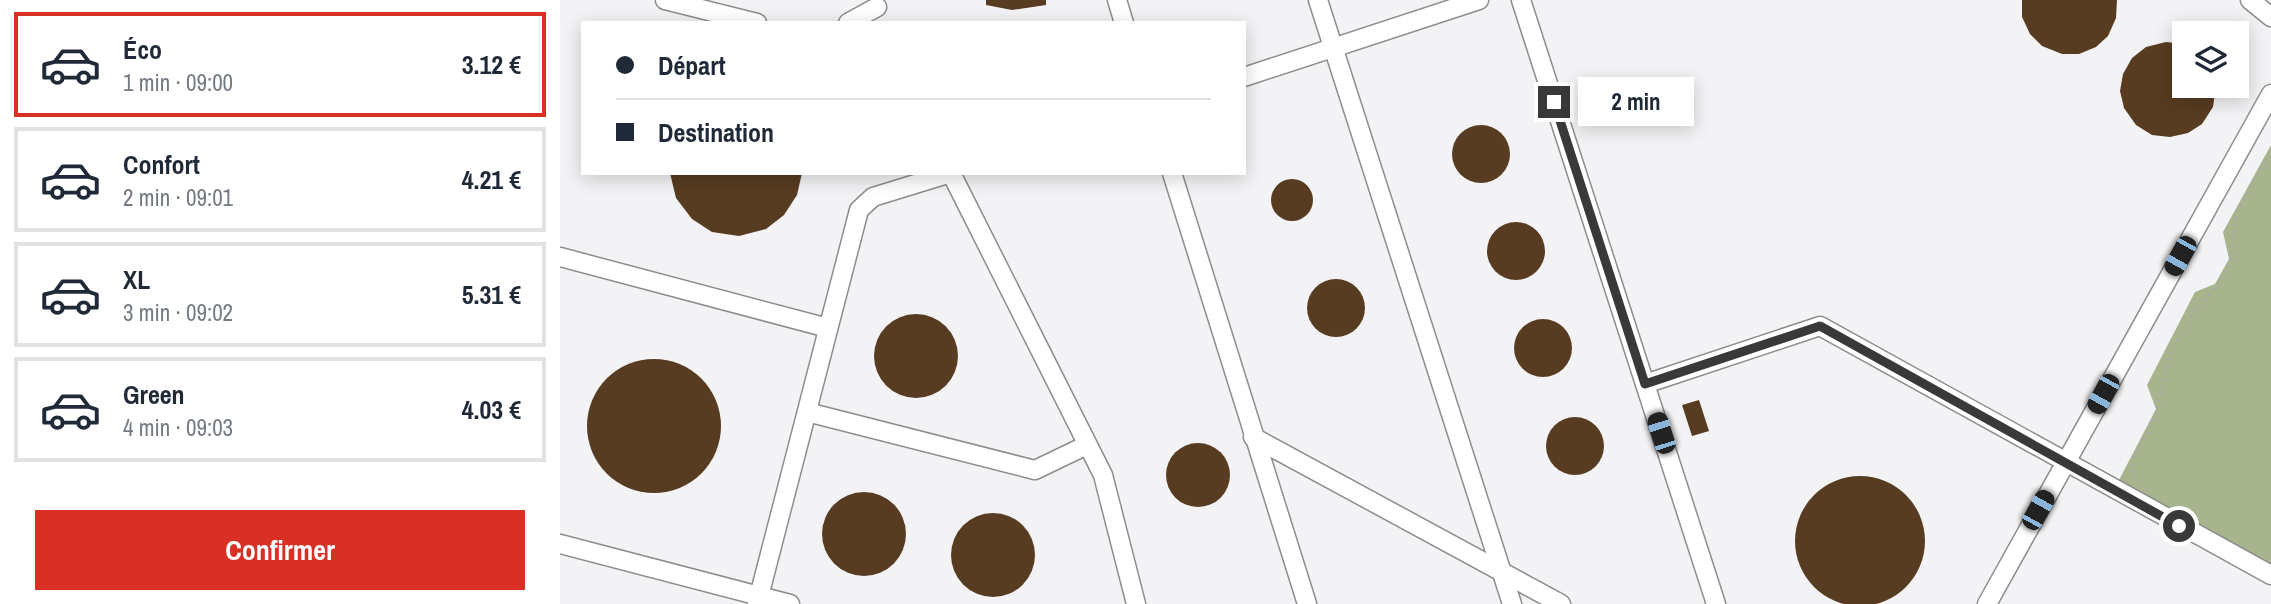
<!DOCTYPE html>
<html lang="fr">
<meta charset="utf-8">
<style>
body{margin:0;font-family:"Archivo Narrow",sans-serif;background:#f6f6f7;color:#1f2937;height:100vh;display:flex;flex-direction:column;font-size:26px;white-space:nowrap}
*{box-sizing:border-box;margin:0}
p{font-size:23px;color:#747a83}
.icon{flex:none;width:38px;height:38px;fill:none;stroke:currentColor;stroke-width:2;stroke-linecap:round;stroke-linejoin:round}
.map{position:relative;flex:1;overflow:hidden}
.details{display:flex;flex-direction:column;background:#fff;width:560px}
.details>*{flex:none}
.banner{position:absolute;left:21px;top:21px;width:665px;height:154px;border-radius:0px;box-shadow:0 4px 18px #0003;display:grid;align-content:center;height:154px;padding:0 35px;background:#fff}
.buttons{position:absolute;left:1612px;top:21px;display:grid;gap:14px}
.buttons a{display:grid;place-items:center;width:77px;height:77px;border-radius:0px;background:#fff;box-shadow:0 4px 18px #0003;font-size:35px}
.end{position:absolute;width:32px;height:32px;margin:-16px;border:9px solid #39393a;background:#fff;box-shadow:0 0 0 4px #fff}
.from{border-radius:50%}
.bubble{position:absolute;height:49px;border-radius:0px;background:#fff;box-shadow:0 4px 18px #0003;font-size:23px;font-weight:700;line-height:49px;text-align:center}
.car{position:absolute;width:21px;height:42px;margin:-21px -10px;border-radius:9px;box-shadow:0 0 5px 2px #0007;background:linear-gradient(#222 24%,#8ab4d8 0 40%,#222 0 76%,#8ab4d8 0 86%,#222 0)}
.banner b{display:flex;align-items:center;gap:24px;height:66px;font-size:26px}
.banner b+b{border-top:2px solid #e0e1e3}
.banner i{width:18px;height:18px;background:#1f2937}
ul{padding:12px 0 0;list-style:none}
li{display:flex;align-items:center;gap:21px;height:105px;margin:0 14px 10px;padding:0 21px;border:4px solid #e0e1e3;border-radius:0px}
li div{flex:1}
li b{display:block;font-size:26px}
li em{font-style:normal;font-weight:700}
li.on{border-color:#d93025}
li>.icon{width:63px;height:63px;stroke-width:1.5}
.action{display:flex;gap:14px;margin-top:auto;padding:14px 35px}
.action a{flex:1;height:80px;border-radius:0px;background:#d93025;color:#fff;font-size:28px;font-weight:700;line-height:80px;text-align:center}
main{display:flex;flex:1;min-height:0}
.map>svg:first-child{display:block}
.forest{fill:#a8b48d}
.building{fill:#583c21}
.lines{fill:none;stroke-linecap:round;stroke-linejoin:round}
.minor-casing{stroke:#8d8d8f;stroke-width:21}
.path{stroke:#a8a8a9;stroke-width:2.5;stroke-dasharray:2 5;stroke-linecap:butt}
.minor{stroke:#fff;stroke-width:18}
.route{stroke:#39393a;stroke-width:9}
</style>
<main>
<section class="details">
<ul>
<li class="on"><svg class="icon" aria-label="car" viewBox="0 0 24 24"><path d="M5 17H2v-5l4-1 3-4h7l3 4 3 1v5h-3M9 17h6M6 11h13"/><circle cx="7" cy="17" r="2"/><circle cx="17" cy="17" r="2"/></svg><div><b>Éco</b><p>1 min · 09:00</p></div><em>3.12 €</em></li>
<li><svg class="icon" aria-label="car" viewBox="0 0 24 24"><path d="M5 17H2v-5l4-1 3-4h7l3 4 3 1v5h-3M9 17h6M6 11h13"/><circle cx="7" cy="17" r="2"/><circle cx="17" cy="17" r="2"/></svg><div><b>Confort</b><p>2 min · 09:01</p></div><em>4.21 €</em></li>
<li><svg class="icon" aria-label="car" viewBox="0 0 24 24"><path d="M5 17H2v-5l4-1 3-4h7l3 4 3 1v5h-3M9 17h6M6 11h13"/><circle cx="7" cy="17" r="2"/><circle cx="17" cy="17" r="2"/></svg><div><b>XL</b><p>3 min · 09:02</p></div><em>5.31 €</em></li>
<li><svg class="icon" aria-label="car" viewBox="0 0 24 24"><path d="M5 17H2v-5l4-1 3-4h7l3 4 3 1v5h-3M9 17h6M6 11h13"/><circle cx="7" cy="17" r="2"/><circle cx="17" cy="17" r="2"/></svg><div><b>Green</b><p>4 min · 09:03</p></div><em>4.03 €</em></li>
</ul>
<div class="action"><a>Confirmer</a></div>
</section>
<div class="map">
<svg width="1711" height="604" viewBox="0 0 1711 604">
<rect width="100%" height="100%" fill="#f3f3f5"/>
<!-- forest -->
<polygon class="forest" points="1711,145 1711,565 1558,482 1596,409 1587,385 1635,292 1655,284 1669,259 1663,232"/>
<!-- building -->
<g class="building">
<polygon points="426,0 486,0 486,5 452,10 426,5"/>
<polygon points="1462,0 1557,0 1556,18 1548,36 1536,47 1519,54 1502,54 1482,46 1470,34 1462,17"/>
<polygon points="1606,42 1624,44 1624,86 1656,86 1653,107 1642,124 1628,133 1610,137 1592,135 1576,125 1564,108 1560,91 1563,74 1572,58 1586,47"/>
<circle cx="921" cy="154" r="29"/>
<polygon points="110,173 242,173 237,195 224,215 206,229 179,236 152,232 132,219 116,198"/>
<circle cx="732" cy="200" r="21"/>
<circle cx="956" cy="251" r="29"/>
<circle cx="776" cy="308" r="29"/>
<circle cx="356" cy="356" r="42"/>
<circle cx="983" cy="348" r="29"/>
<circle cx="94" cy="426" r="67"/>
<polygon points="1139,400 1149,431 1132,436 1122,405"/>
<circle cx="1015" cy="446" r="29"/>
<circle cx="638" cy="475" r="32"/>
<circle cx="1300" cy="541" r="65"/>
<circle cx="304" cy="534" r="42"/>
<circle cx="433" cy="555" r="42"/>
</g>
<g class="lines">
<!-- minor casing -->
<g class="minor-casing">
<g id="minor">
<polyline points="105,0 197,23"/>
<polyline points="557,0 564,23"/>
<polyline points="758,0 952,604"/>
<polyline points="961,0 1156,604"/>
<polyline points="1690,0 1711,17"/>
<polyline points="288,23 317,7"/>
<polyline points="684,77 919,0"/>
<polyline points="612,173 747,604"/>
<polyline points="0,257 268,328"/>
<polyline points="1085,384 1260,326 1711,575"/>
<polyline points="247,412 475,470 527,445"/>
<polyline points="693,437 1001,604"/>
<polyline points="0,544 230,604"/>
<polyline points="197,604 299,210 313,197 391,173 543,475 576,604"/>
<polyline points="1427,604 1711,94"/>
</g>
</g>
<!-- path -->
<polyline class="path" points="1579,484 1572,474 1574,455 1592,424 1601,397 1604,372 1612,349 1635,310 1658,284 1671,260 1673,227 1678,209 1711,151"/>
<!-- minor -->
<use href="#minor" class="minor"/>
</g>
<g class="lines">
<!-- route -->
<polyline class="route" points="994,102 1085,384 1260,326 1619,526"/>
</g>
</svg>
<div class="buttons">
<a><svg class="icon" aria-label="layers" viewBox="0 0 24 24"><path d="M12 4l9 5-9 5-9-5zM3 14l9 5 9-5"/></svg></a>
</div>
<i class="end from" style="left:1619px;top:526px"></i>
<i class="end" style="left:994px;top:102px"></i>
<div class="bubble" style="left:1018px;top:77px;width:116px">2 min</div>
<i class="car" style="left:1620px;top:256px;rotate:209deg"></i>
<i class="car" style="left:1543px;top:394px;rotate:209deg"></i>
<i class="car" style="left:1101px;top:433px;rotate:342deg"></i>
<i class="car" style="left:1478px;top:510px;rotate:29deg"></i>
<div class="banner">
<b><i class="from"></i>Départ</b>
<b><i></i>Destination</b>
</div>
</div>
</main>
